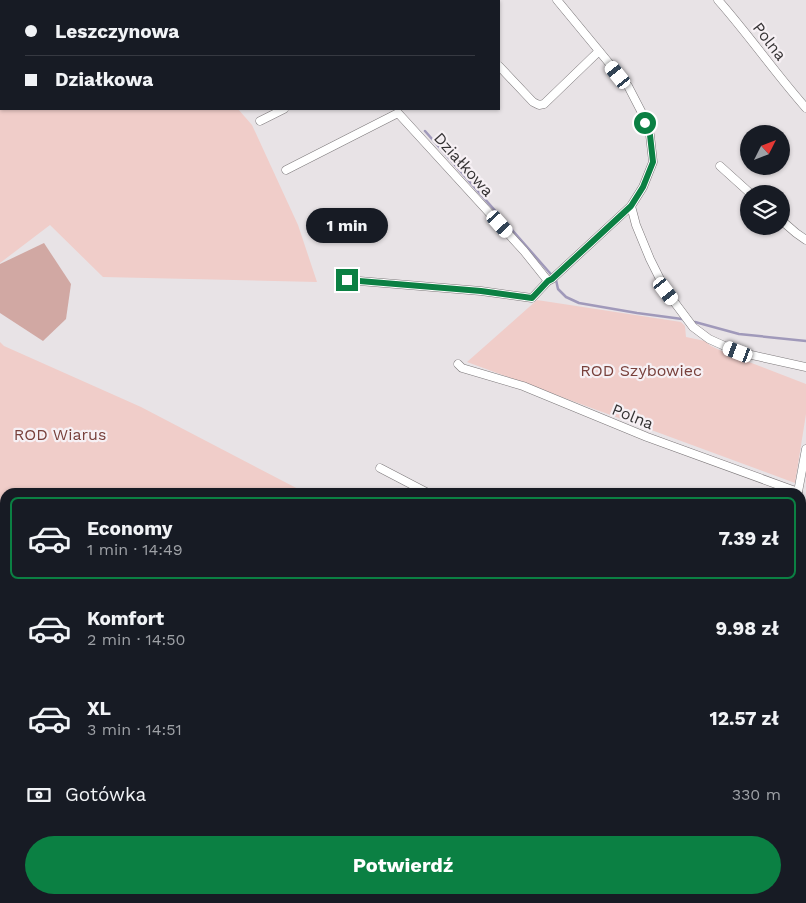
<!DOCTYPE html>
<html lang="pl">
<meta charset="utf-8">
<style>
body{margin:0;font-family:"Work Sans",sans-serif;background:#20242c;color:#f1f3f6;height:100vh;display:flex;flex-direction:column;font-size:19px;white-space:nowrap}
*{box-sizing:border-box;margin:0}
p{font-size:16px;color:#9ea1a6}
.icon{flex:none;width:28px;height:28px;fill:none;stroke:currentColor;stroke-width:2;stroke-linecap:round;stroke-linejoin:round}
.map{position:relative;flex:1;overflow:hidden}
.panel{position:absolute;left:0px;top:488px;width:806px;height:416px;display:flex;flex-direction:column;background:#171b24;border-radius:15px 15px 0 0;box-shadow:0 1px 4px #0004}
.panel>*{flex:none}
.guide{position:absolute;left:0px;top:0px;width:500px;height:110px;box-shadow:0 1px 4px #0004;display:grid;align-content:center;height:110px;padding:0 25px;background:#171b24}
.needle{width:32px;rotate:48deg}
.tools{position:absolute;left:740px;top:125px;display:grid;gap:10px}
.tools a{display:grid;place-items:center;width:50px;height:50px;border-radius:50%;background:#171b24;box-shadow:0 1px 4px #0004;font-size:25px}
.end{position:absolute;width:22px;height:22px;margin:-11px;border:6px solid #0b8043;background:#fff;box-shadow:0 0 0 2px #fff}
.from{border-radius:50%}
.bubble{position:absolute;height:35px;border-radius:18px;background:#171b24;box-shadow:0 1px 4px #0004;font-size:16px;font-weight:700;line-height:35px;text-align:center}
.car{position:absolute;width:15px;height:30px;margin:-15px -8px;border-radius:6px;box-shadow:0 0 4px 1px #0007;background:linear-gradient(#fff 24%,#345 0 40%,#fff 0 76%,#345 0 86%,#fff 0)}
.guide b{display:flex;align-items:center;gap:18px;height:48px;font-size:19px}
.guide b+b{border-top:1px solid #363941}
.guide i{width:12px;height:12px;background:#f1f3f6}
ul{padding:9px 0 0;list-style:none}
li{display:flex;align-items:center;gap:15px;height:82px;margin:0 10px 8px;padding:0 15px;border:2px solid transparent;border-radius:8px}
li div{flex:1}
li b{display:block;font-size:19px}
li em{font-style:normal;font-weight:700}
li.selected{border-color:#0b8043}
li>.icon{width:45px;height:45px;stroke-width:1.5}
.pay{display:flex;align-items:center;gap:12px;height:55px;padding:0 25px;font-size:19px}
.pay p{margin-inline-start:auto}
.cta{display:flex;gap:10px;margin-top:auto;padding:10px 25px}
.cta a{flex:1;height:58px;border-radius:30px;background:#0b8043;color:#fff;font-size:20px;font-weight:700;line-height:58px;text-align:center}
.map>svg:first-child{display:block}
.green{fill:#f0cdc9}
.forest{fill:#d1a8a3}
.lines{fill:none;stroke-linecap:round;stroke-linejoin:round}
.stream{stroke:#a099ba;stroke-width:2.5}
.street-casing{stroke:#7b7779;stroke-width:9}
.street{stroke:#fff;stroke-width:8}
.route{stroke:#0b8043;stroke-width:6}
.labels{text-anchor:middle;stroke-width:4.5;stroke-linejoin:round;paint-order:stroke}
.street-label{font-size:16px;fill:#343233;stroke:#f6f0f4}
.park-label{font-size:16px;fill:#78403b;stroke:#f6f0f4}
</style>
<div class="map">
<svg width="806" height="903" viewBox="0 0 806 903">
<rect width="100%" height="100%" fill="#e8e3e6"/>
<!-- green -->
<g class="green">
<polygon points="0,0 148,0 149,1 1,1 1,109 238,109 252,125 298,225 317,282 103,277 50,225 0,263"/>
<polygon points="537,300 681,322 685,326 686,337 705,341 711,346 728,354 806,384 806,414 795,483 467,362"/>
<polygon points="0,342 4,346 141,407 304,492 5,492 5,759 0,763"/>
<polygon points="803,502 806,503 806,562 801,562 801,508"/>
</g>
<!-- forest -->
<polygon class="forest" points="44,243 71,284 66,319 43,341 0,313 0,264"/>
<g class="lines">
<!-- stream -->
<g class="stream">
<polyline points="328,0 328,1"/>
<polyline points="425,131 549,272 556,280 558,289 566,297 579,303 637,313 682,319"/>
<polyline points="695,322 739,334 806,341"/>
</g>
<!-- street casing -->
<g class="street-casing">
<g id="street">
<polyline points="557,0 628,86 641,111 650,135 653,162 643,187 631,206 636,225 650,259 666,291 693,327 709,339 738,352 806,367"/>
<path d="M718 0C749 35 775 73 806 108"/>
<polyline points="499,66 533,102 539,105 544,104 599,51"/>
<polyline points="260,121 284,109"/>
<polyline points="720,166 751,194"/>
<polyline points="286,170 398,113 524,251 548,281"/>
<polyline points="781,220 796,233 806,240"/>
<polyline points="347,280 481,291 532,298 548,281 552,279 631,206"/>
<polyline points="458,364 462,368 523,386 647,437 798,492"/>
<polyline points="380,468 426,492"/>
<polyline points="798,492 806,449"/>
<polyline points="801,742 806,744"/>
<polyline points="801,844 806,850"/>
<polyline points="80,899 82,903"/>
<polyline points="351,899 353,903"/>
<polyline points="580,899 584,903"/>
<polyline points="643,899 644,903"/>
<polyline points="772,899 775,903"/>
<polyline points="88,903 94,899"/>
<polyline points="311,903 313,899"/>
<polyline points="569,903 572,899"/>
</g>
</g>
<!-- street -->
<use href="#street" class="street"/>
</g>
<g class="lines">
<!-- route -->
<polyline class="route" points="347,280 481,291 532,298 548,281 552,279 631,206 643,187 653,162 650,135 645,123"/>
</g>
<g class="labels">
<!-- street labels -->
<g class="street-label">
<text transform="translate(770 41) rotate(52)" y="6">Polna</text>
<text transform="translate(464 164) rotate(48)" y="6">Działkowa</text>
<text transform="translate(633 416) rotate(22)" y="6">Polna</text>
</g>
<!-- park labels -->
<g class="park-label">
<text x="641" y="376">ROD Szybowiec</text>
<text x="60" y="440">ROD Wiarus</text>
</g>
</g>
</svg>
<div class="tools">
<a><svg class="needle" viewBox="-14 -14 28 28"><path d="M0-13l5 13h-10z" fill="#e53935"/><path d="M0 13l5-13h-10z" fill="#9ea1a6"/></svg></a>
<a><svg class="icon" aria-label="layers" viewBox="0 0 24 24"><path d="M12 4l9 5-9 5-9-5zM3 14l9 5 9-5"/></svg></a>
</div>
<i class="end from" style="left:645px;top:123px"></i>
<i class="end" style="left:347px;top:280px"></i>
<div class="bubble" style="left:306px;top:208px;width:82px">1 min</div>
<i class="car" style="left:618px;top:75px;rotate:321deg"></i>
<i class="car" style="left:500px;top:224px;rotate:138deg"></i>
<i class="car" style="left:666px;top:291px;rotate:143deg"></i>
<i class="car" style="left:738px;top:352px;rotate:291deg"></i>
<div class="guide">
<b><i class="from"></i>Leszczynowa</b>
<b><i></i>Działkowa</b>
</div>
<section class="panel">
<ul>
<li class="selected"><svg class="icon" aria-label="car" viewBox="0 0 24 24"><path d="M5 17H2v-5l4-1 3-4h7l3 4 3 1v5h-3M9 17h6M6 11h13"/><circle cx="7" cy="17" r="2"/><circle cx="17" cy="17" r="2"/></svg><div><b>Economy</b><p>1 min · 14:49</p></div><em>7.39 zł</em></li>
<li><svg class="icon" aria-label="car" viewBox="0 0 24 24"><path d="M5 17H2v-5l4-1 3-4h7l3 4 3 1v5h-3M9 17h6M6 11h13"/><circle cx="7" cy="17" r="2"/><circle cx="17" cy="17" r="2"/></svg><div><b>Komfort</b><p>2 min · 14:50</p></div><em>9.98 zł</em></li>
<li><svg class="icon" aria-label="car" viewBox="0 0 24 24"><path d="M5 17H2v-5l4-1 3-4h7l3 4 3 1v5h-3M9 17h6M6 11h13"/><circle cx="7" cy="17" r="2"/><circle cx="17" cy="17" r="2"/></svg><div><b>XL</b><p>3 min · 14:51</p></div><em>12.57 zł</em></li>
</ul>
<div class="pay"><svg class="icon" aria-label="cash" viewBox="0 0 24 24"><path d="M3 7h18v10H3z"/><circle cx="12" cy="12" r="2"/></svg>Gotówka<p>330 m</p></div>
<div class="cta"><a>Potwierdź</a></div>
</section>
</div>
